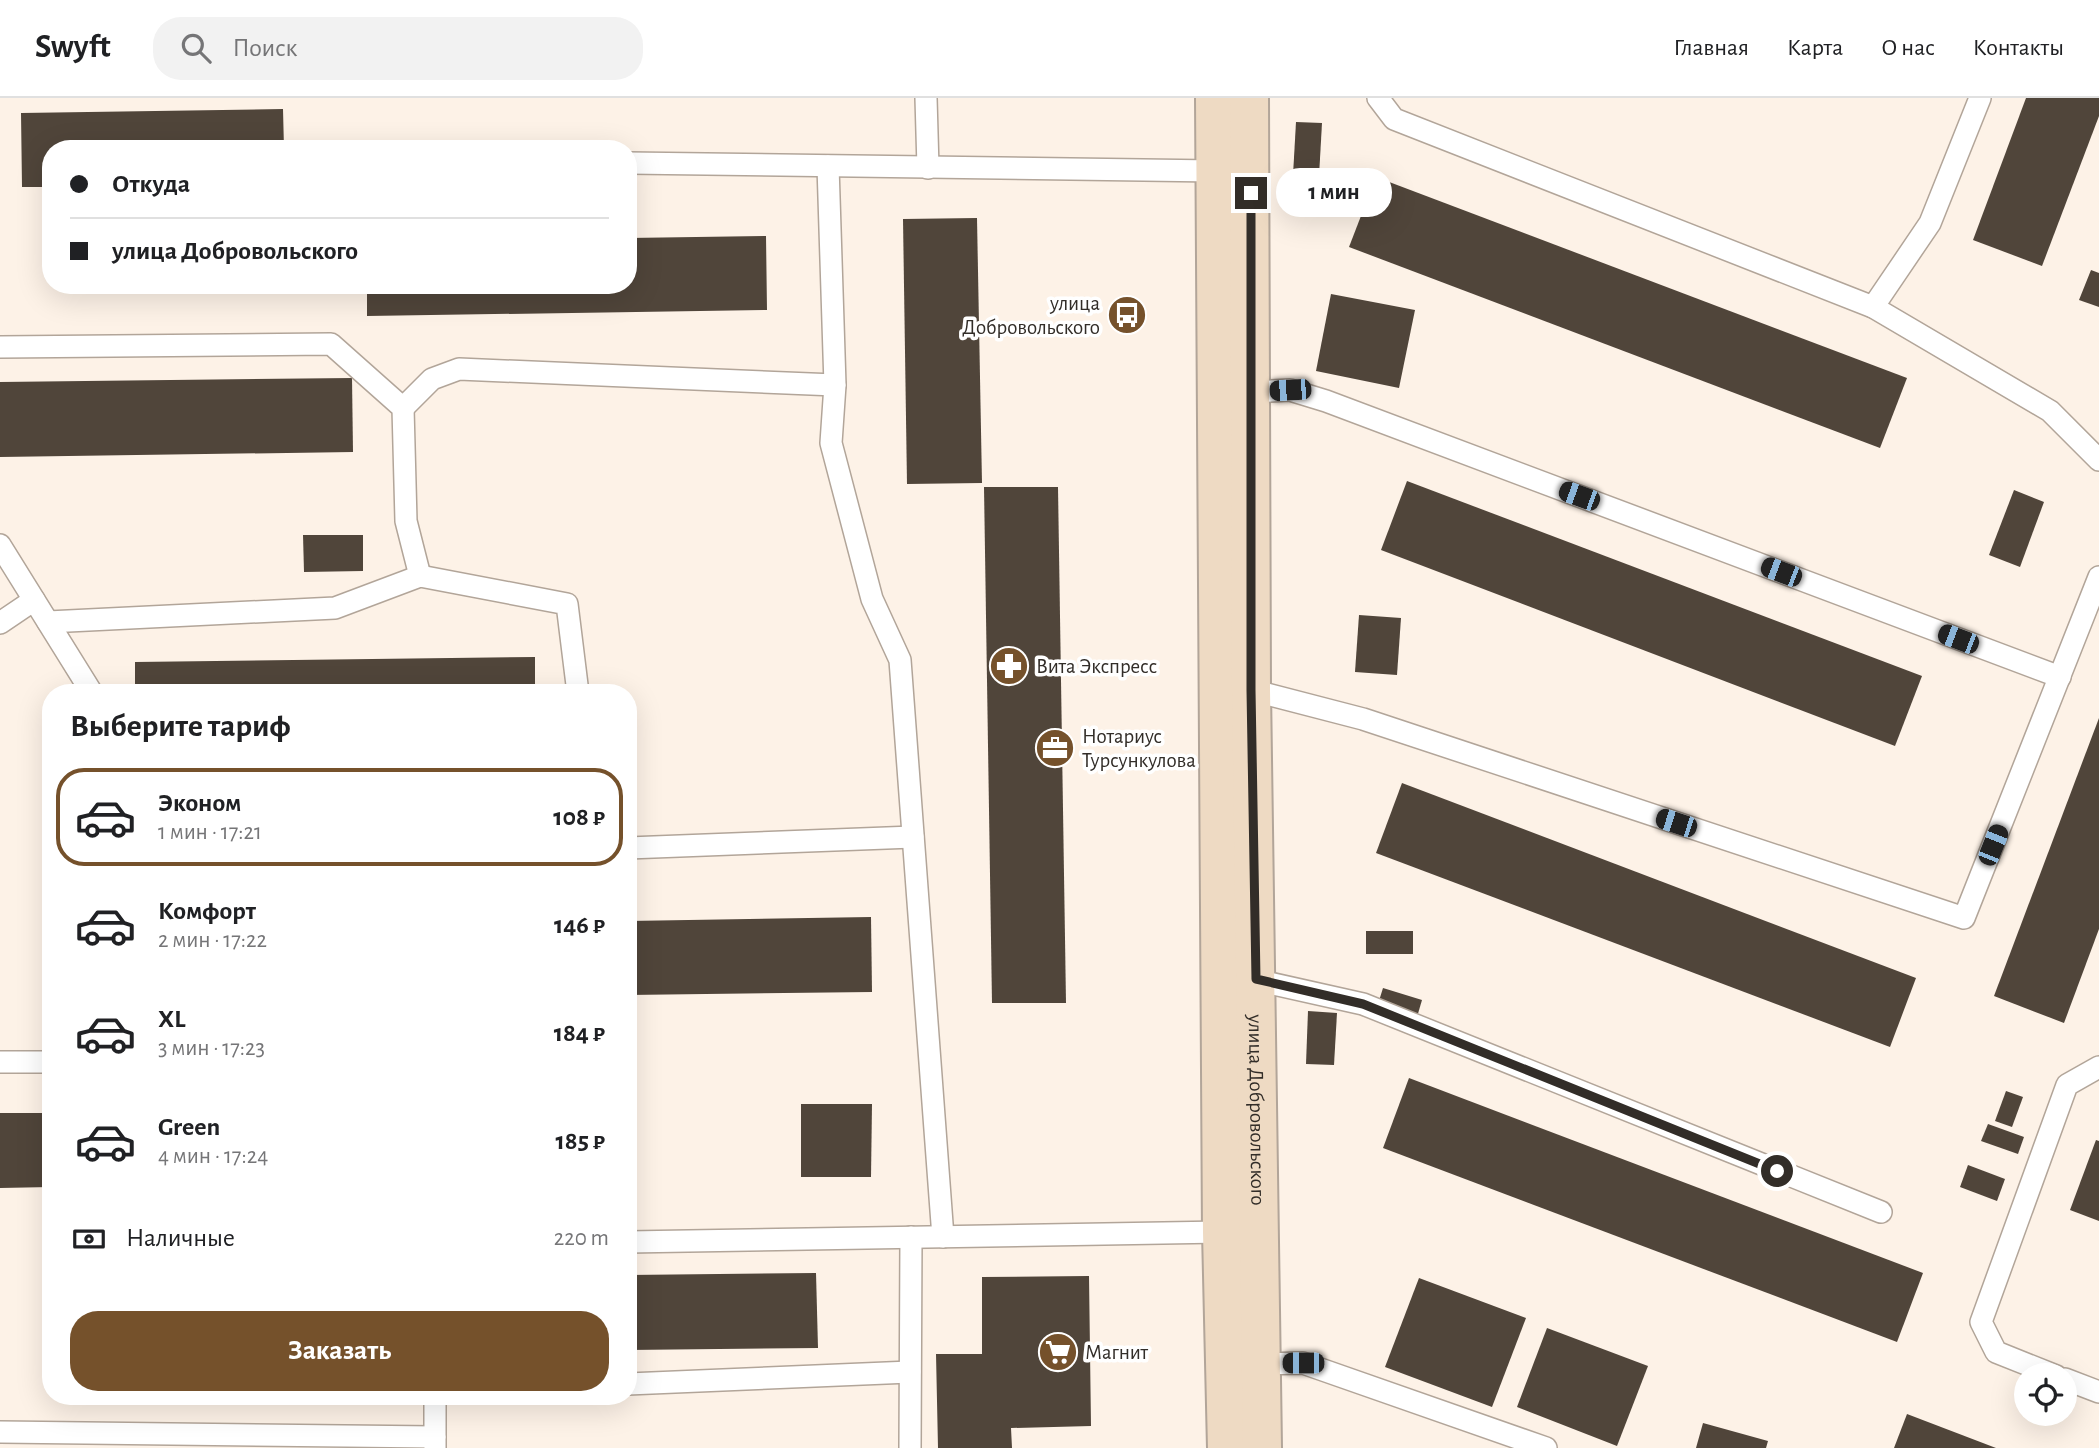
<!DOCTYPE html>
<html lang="ru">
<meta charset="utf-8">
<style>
body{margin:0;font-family:"Alegreya Sans",sans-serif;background:#f2f2f2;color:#202124;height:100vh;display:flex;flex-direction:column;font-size:26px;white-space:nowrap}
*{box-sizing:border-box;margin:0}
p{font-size:23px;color:#757577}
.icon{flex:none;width:38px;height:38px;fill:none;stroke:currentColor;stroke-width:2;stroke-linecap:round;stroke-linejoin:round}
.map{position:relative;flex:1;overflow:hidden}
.side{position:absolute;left:42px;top:586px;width:595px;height:721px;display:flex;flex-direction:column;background:#fff;border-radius:28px;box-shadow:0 7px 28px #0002}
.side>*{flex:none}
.banner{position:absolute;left:42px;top:42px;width:595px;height:154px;border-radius:28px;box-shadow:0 7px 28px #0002;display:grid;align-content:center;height:154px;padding:0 28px;background:#fff}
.fabs{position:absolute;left:2014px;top:1265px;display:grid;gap:14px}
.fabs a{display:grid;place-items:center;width:63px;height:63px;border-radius:50%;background:#fff;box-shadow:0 7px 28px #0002;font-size:35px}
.end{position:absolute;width:32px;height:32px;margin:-16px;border:9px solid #322d28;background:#fff;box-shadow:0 0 0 4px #fff}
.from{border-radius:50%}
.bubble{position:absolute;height:49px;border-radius:24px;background:#fff;box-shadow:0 7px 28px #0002;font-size:23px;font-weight:600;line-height:49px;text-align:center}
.car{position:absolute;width:21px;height:42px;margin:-21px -10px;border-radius:9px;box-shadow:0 0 5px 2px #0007;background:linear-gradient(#222 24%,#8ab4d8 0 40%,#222 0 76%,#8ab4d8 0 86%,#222 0)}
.banner b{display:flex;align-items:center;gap:24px;height:66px;font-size:26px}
.banner b+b{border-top:2px solid #e0e0e0}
.banner i{width:18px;height:18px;background:#202124}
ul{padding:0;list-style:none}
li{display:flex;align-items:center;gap:21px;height:98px;margin:0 14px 10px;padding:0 14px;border:4px solid transparent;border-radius:28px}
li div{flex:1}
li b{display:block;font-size:26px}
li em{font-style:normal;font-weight:600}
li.on{border-color:#75512b}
li>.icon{width:63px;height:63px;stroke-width:1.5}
h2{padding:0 28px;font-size:32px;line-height:84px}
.pay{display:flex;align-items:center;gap:18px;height:77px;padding:0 28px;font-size:26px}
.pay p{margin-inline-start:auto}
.action{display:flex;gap:14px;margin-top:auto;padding:14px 28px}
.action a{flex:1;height:80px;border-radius:28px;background:#75512b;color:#fff;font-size:28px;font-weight:600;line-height:80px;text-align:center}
header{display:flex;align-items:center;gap:42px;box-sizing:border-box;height:98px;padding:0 35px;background:#fff;border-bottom:2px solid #e0e0e0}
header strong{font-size:33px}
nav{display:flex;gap:38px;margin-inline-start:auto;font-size:24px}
.search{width:490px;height:63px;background:#f2f2f2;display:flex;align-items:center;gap:18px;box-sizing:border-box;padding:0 24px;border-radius:28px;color:#757577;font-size:26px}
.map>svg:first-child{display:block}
.building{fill:#50453a}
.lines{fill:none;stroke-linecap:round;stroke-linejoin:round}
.service-casing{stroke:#b2a599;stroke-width:24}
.secondary-casing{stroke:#b2a599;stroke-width:42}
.service{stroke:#fff;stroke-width:21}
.secondary{stroke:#eedac3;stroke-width:38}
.route{stroke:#322d28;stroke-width:9}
.labels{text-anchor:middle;stroke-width:7;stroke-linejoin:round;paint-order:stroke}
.poi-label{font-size:21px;fill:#322d28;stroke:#fff;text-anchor:start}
.street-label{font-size:21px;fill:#322d28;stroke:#fff}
</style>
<header>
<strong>Swyft</strong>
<div class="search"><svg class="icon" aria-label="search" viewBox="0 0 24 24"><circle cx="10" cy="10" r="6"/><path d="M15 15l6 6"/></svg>Поиск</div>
<nav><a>Главная</a><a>Карта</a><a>О нас</a><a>Контакты</a></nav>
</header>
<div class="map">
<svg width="2099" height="1350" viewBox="0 0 2099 1350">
<rect width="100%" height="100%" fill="#fdf2e7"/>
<!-- building -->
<g class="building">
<polygon points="2026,0 2099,0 2099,18 2042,168 1973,142"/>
<polygon points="283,11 284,51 51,51 51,89 22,89 21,15"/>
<polygon points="1296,24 1322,25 1318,96 1292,95"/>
<polygon points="1376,79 1907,280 1880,350 1349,149"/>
<polygon points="977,120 982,385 907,386 903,121"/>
<polygon points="766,138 767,212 367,218 367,187 628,187 628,140"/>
<polygon points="2091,172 2099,175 2099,209 2079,202"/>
<polygon points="1331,196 1415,212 1399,290 1316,273"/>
<polygon points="352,280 353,354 0,359 0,284"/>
<polygon points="1407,383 1922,578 1895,648 1381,452"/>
<polygon points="984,389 1058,389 1066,905 992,905"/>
<polygon points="2014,392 2044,404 2020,469 1989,457"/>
<polygon points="303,437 363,437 363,473 304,474"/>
<polygon points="1359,517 1401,520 1397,577 1355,574"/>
<polygon points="535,559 535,595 135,595 135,564"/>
<polygon points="2099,620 2099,831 2064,925 1994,898"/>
<polygon points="1402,685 1916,880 1890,949 1376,755"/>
<polygon points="871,819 872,894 628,897 628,823"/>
<rect x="1366" y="833" width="47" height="23"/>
<polygon points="1383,890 1422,902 1417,919 1378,906"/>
<polygon points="1308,913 1337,915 1334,967 1306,966"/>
<polygon points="1409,980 1923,1175 1897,1244 1383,1050"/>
<polygon points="2006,993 2023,999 2012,1029 1995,1023"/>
<polygon points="801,1006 872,1006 871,1079 801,1079"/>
<polygon points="0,1015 51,1015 51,1089 0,1090"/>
<polygon points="1988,1026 2024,1039 2018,1056 1981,1043"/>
<polygon points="2096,1042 2099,1043 2099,1123 2070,1112"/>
<polygon points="1968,1067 2005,1081 1997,1103 1960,1089"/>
<polygon points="816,1175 818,1250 628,1252 628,1177"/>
<polygon points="1089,1178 1091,1328 1011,1330 1012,1350 938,1350 936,1256 982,1256 982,1179"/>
<polygon points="1419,1180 1526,1220 1492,1309 1385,1269"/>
<polygon points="1547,1230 1648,1268 1617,1348 1517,1309"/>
<polygon points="1907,1316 1996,1350 1894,1350"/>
<polygon points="1703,1325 1768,1343 1766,1350 1696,1350"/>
</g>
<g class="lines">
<!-- service casing -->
<g class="service-casing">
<g id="service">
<polyline points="926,0 928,70"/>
<polyline points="1378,0 1394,21 1873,209 2050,313 2099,362"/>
<polyline points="628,65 1216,73"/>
<polyline points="828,68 835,287 831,345 872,501 900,562 943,1139"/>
<polyline points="1873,209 1930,125 1980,0"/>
<polyline points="0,249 331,246 403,310 406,423 420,478"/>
<polyline points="1252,294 1290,292 1326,303 2060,579"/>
<polyline points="403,310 432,281 459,271 835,287"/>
<polyline points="0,447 92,595"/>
<polyline points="48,524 335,510 420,478 567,506 578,595"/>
<polyline points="0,525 34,502"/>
<polyline points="1251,592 1363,621 1964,820 2099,479"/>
<polyline points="628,750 913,739"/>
<polyline points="1256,882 1363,906 1881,1114"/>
<polyline points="0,964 51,964"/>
<polyline points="628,1144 1222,1134"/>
<polyline points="1259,1266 1303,1265 1546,1350"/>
<polyline points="2056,1278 1996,1254 1981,1224 2067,987 2099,969"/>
<polyline points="2065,1281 2099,1294"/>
<polyline points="628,1286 910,1274"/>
<polyline points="0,1334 435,1339"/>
<polyline points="435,1350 435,1298"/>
<polyline points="910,1350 911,1139"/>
</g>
</g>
<!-- secondary casing -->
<g class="secondary-casing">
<g id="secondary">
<polyline points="1215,0 1222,1134 1227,1350"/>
<path id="s1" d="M1249 0 1251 592 1262 1350"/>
</g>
</g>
<!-- service -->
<use href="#service" class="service"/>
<!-- secondary -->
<use href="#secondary" class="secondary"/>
</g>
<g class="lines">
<!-- route -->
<polyline class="route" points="1251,95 1251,592 1256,881 1363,906 1777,1073"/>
</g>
<!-- icons -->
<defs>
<g id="bus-disc" transform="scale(2.0125)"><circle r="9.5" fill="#75512b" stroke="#fff"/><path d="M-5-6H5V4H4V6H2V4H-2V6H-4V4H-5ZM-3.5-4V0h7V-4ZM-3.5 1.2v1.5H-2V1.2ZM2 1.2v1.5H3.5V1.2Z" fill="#fff"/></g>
<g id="pharmacy-disc" transform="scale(2.0125)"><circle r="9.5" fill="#75512b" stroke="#fff"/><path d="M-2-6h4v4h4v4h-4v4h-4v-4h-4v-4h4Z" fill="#fff"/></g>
<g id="office-disc" transform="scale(2.0125)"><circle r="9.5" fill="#75512b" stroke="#fff"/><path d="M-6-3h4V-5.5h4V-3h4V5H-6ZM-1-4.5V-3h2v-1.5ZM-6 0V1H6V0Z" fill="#fff"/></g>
<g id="supermarket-disc" transform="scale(2.0125)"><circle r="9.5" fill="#75512b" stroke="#fff"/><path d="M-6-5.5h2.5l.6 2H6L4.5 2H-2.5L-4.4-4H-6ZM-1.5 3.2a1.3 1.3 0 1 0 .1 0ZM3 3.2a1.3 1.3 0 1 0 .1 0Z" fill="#fff"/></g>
</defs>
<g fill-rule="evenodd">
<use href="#bus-disc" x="1127" y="217"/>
<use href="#pharmacy-disc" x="1009" y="568"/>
<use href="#office-disc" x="1055" y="650"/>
<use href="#supermarket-disc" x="1058" y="1254"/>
</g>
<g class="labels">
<!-- poi labels -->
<g class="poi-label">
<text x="1100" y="212" text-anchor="end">улица<tspan x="1100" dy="24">Добровольского</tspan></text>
<text x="1036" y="575">Вита Экспресс</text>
<text x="1082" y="645">Нотариус<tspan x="1082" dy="24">Турсункулова</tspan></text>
<text x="1085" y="1261">Магнит</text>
</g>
<!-- street labels -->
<g class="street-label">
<text dy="7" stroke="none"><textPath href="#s1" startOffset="1012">улица Добровольского</textPath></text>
</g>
</g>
</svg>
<div class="fabs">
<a><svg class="icon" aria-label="locate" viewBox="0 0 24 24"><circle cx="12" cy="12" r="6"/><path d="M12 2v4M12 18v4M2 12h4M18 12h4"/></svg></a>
</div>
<i class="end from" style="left:1777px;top:1073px"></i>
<i class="end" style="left:1251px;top:95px"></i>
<div class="bubble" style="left:1276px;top:70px;width:116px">1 мин</div>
<i class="car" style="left:1290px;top:292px;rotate:267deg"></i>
<i class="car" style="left:1579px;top:398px;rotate:290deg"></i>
<i class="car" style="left:1781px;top:474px;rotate:291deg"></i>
<i class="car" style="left:1958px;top:541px;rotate:291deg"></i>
<i class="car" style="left:1676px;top:725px;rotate:288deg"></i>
<i class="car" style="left:1993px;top:747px;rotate:22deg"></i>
<i class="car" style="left:1303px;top:1265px;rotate:270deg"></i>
<div class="banner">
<b><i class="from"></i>Откуда</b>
<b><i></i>улица Добровольского</b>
</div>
<section class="side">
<h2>Выберите тариф</h2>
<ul>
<li class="on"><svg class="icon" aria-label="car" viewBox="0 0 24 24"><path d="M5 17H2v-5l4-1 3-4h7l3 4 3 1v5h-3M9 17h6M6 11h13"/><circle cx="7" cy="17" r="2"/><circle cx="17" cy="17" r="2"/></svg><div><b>Эконом</b><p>1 мин · 17:21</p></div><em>108 ₽</em></li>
<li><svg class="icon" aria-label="car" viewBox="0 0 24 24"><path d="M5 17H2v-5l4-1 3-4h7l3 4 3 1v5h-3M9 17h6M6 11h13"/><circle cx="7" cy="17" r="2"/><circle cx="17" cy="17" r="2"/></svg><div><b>Комфорт</b><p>2 мин · 17:22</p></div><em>146 ₽</em></li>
<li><svg class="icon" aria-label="car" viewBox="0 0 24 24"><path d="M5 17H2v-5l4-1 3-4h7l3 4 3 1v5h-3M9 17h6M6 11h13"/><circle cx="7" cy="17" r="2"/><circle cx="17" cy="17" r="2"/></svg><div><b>XL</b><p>3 мин · 17:23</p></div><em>184 ₽</em></li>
<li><svg class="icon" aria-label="car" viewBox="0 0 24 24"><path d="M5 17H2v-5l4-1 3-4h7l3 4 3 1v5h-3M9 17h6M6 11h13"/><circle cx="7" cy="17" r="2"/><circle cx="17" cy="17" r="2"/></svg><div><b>Green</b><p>4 мин · 17:24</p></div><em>185 ₽</em></li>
</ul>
<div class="pay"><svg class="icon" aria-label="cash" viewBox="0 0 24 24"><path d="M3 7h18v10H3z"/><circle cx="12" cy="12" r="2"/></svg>Наличные<p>220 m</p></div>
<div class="action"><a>Заказать</a></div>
</section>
</div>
